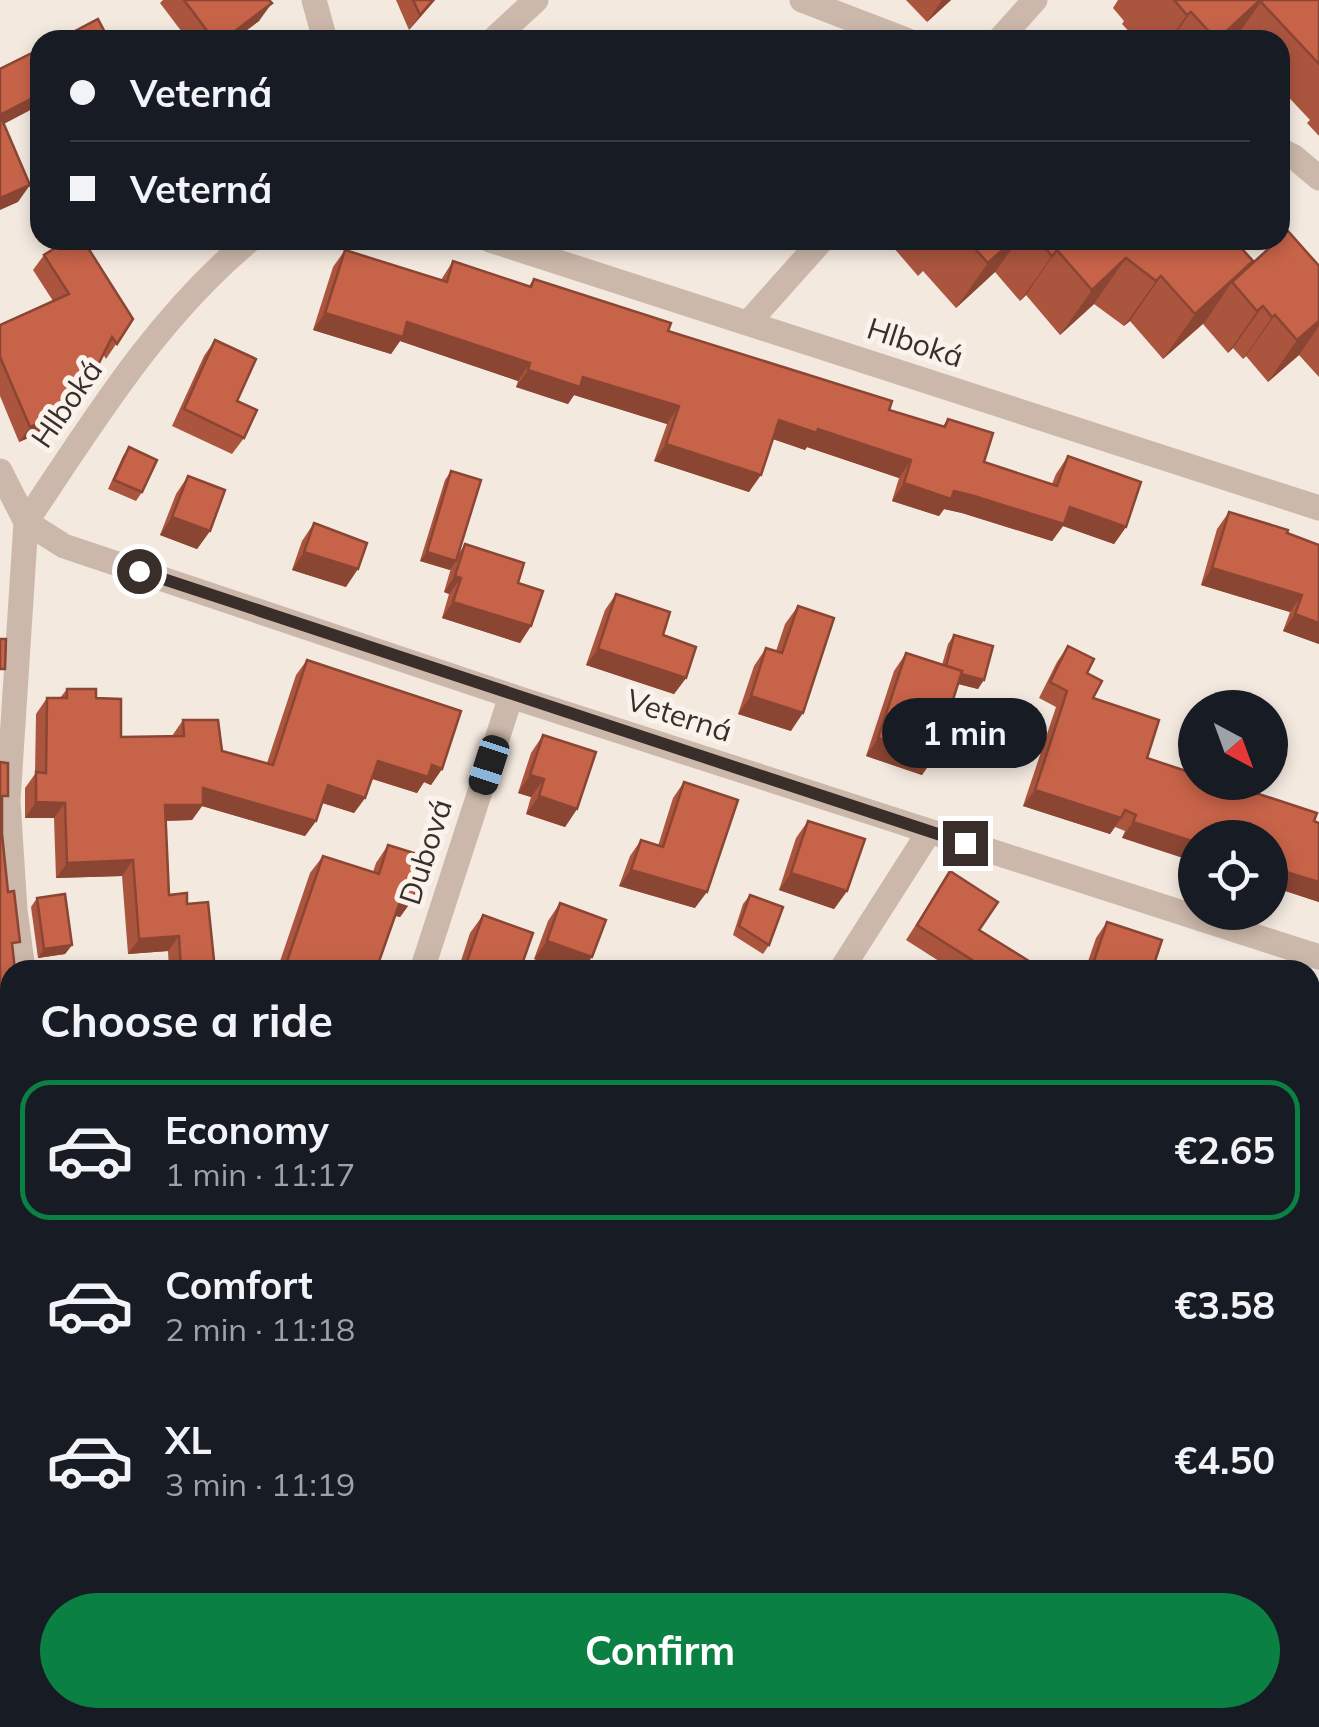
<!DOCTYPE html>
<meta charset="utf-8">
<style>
body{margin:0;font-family:Mulish,sans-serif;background:#242831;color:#f1f3f6;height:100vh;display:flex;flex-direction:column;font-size:38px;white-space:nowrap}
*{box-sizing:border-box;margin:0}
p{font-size:32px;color:#9ea1a6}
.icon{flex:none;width:55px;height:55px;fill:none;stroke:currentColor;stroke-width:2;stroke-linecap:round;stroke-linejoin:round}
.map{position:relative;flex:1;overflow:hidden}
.sheet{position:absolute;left:0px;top:960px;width:1320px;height:768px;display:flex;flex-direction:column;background:#171b24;border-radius:30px 30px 0 0;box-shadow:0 5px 15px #0003}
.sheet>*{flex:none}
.guide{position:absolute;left:30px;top:30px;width:1260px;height:220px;border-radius:30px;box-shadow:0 5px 15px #0003;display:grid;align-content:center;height:220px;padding:0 40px;background:#171b24}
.needle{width:65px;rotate:139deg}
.controls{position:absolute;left:1178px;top:690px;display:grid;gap:20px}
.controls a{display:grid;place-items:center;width:110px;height:110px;border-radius:50%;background:#171b24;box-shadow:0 5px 15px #0003;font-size:50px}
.end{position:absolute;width:45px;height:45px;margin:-22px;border:12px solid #392e2a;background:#fff;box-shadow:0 0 0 5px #fff}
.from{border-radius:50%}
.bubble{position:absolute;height:70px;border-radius:35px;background:#171b24;box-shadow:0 5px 15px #0003;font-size:32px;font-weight:700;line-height:70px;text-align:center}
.car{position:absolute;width:30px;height:60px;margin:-30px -15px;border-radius:12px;box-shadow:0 0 8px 2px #0007;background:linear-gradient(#222 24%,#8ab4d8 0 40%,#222 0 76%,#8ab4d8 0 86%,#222 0)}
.guide b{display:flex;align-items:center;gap:35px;height:95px;font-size:38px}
.guide b+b{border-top:2px solid #363941}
.guide i{width:25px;height:25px;background:#f1f3f6}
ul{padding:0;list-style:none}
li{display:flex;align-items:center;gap:30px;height:140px;margin:0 20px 15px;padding:0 20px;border:5px solid transparent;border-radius:30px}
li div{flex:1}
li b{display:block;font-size:38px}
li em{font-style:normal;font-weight:700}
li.current{border-color:#0b8043}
li>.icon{width:90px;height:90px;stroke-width:1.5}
h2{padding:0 40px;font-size:45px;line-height:120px}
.action{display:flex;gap:20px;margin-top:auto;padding:20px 40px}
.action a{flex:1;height:115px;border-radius:60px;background:#0b8043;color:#fff;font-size:40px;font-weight:700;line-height:115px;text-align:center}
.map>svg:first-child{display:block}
.garden{fill:url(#garden-dots)}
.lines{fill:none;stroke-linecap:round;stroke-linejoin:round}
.minor{stroke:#ccb8aa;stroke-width:25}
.wall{fill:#ab553f}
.shaded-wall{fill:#8b4533}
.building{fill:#c76349;stroke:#8b4533;stroke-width:2.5}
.route{stroke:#392e2a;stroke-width:12}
.labels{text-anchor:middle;stroke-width:10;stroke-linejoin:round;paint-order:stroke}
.street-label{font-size:30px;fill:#392e2a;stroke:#faf3ec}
</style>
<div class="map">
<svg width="1319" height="1727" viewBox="0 0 1319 1727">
<defs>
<pattern id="garden-dots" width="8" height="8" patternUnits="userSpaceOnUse" patternTransform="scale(2.5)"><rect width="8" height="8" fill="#b8c39e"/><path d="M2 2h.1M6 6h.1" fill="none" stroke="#979f81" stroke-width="1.8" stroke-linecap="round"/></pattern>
</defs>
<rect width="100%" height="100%" fill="#f3e9df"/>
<!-- garden -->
<polygon class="garden" points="1319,1586 1319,1727 1223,1727 1229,1718 1310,1718 1310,1599"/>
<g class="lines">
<!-- minor -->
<g class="minor">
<polyline points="314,0 325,40"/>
<polyline points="802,0 906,40"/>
<polyline points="493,40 536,0"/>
<polyline points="999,40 1035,0"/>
<polyline points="1280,150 1294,157 1319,178"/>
<polyline points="490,240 1319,508"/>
<polyline points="748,323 822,240"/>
<polyline points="0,471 26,522 8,801 15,910 23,970"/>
<polyline points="26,522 64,546 511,696 1319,957"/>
<path d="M26 522C93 422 156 318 250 240"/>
<polyline points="422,970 511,696"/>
<polyline points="841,970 929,832"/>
<polyline points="1310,1127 1319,1115"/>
<polyline points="0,1516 10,1517"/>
<polyline points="264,1718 273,1727"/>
<polyline points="348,1727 355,1718"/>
<polyline points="908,1727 913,1718"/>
</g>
</g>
<!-- wall -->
<g class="wall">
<polygon points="163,0 269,0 259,21 234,40 188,40 160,3"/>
<polygon points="396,0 435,0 409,30"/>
<polygon points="906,0 951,0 927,22"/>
<polygon points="1118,0 1319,0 1319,136 1307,123 1310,120 1280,88 1280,40 1234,40 1236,37 1234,40 1137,40 1122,24 1124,21 1113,8"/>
<polygon points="898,240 1234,240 1249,267 1319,266 1319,377 1299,355 1268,382 1246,356 1243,359 1233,348 1228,353 1203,324 1205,322 1163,359 1130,321 1124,326 1094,304 1060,335 1026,295 1020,301 995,272 956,308 923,271 918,276 893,247"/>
<polygon points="345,250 441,280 453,261 529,286 534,279 668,331 889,410 943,426 948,419 984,462 1052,484 1056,474 1068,456 1126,527 1114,544 1063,526 1052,541 962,513 944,509 939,516 892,501 899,478 807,447 805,450 773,439 749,492 654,461 667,424 574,395 568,404 516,387 518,381 400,341 391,354 313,330 333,267"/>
<polygon points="44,255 133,319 106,359 103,354 77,407 66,422 19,442 0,396 0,324 53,301 33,270"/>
<polygon points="215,340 237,401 244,438 232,454 172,426 204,356"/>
<polygon points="129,447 142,492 136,501 108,489 123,456"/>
<polygon points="451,471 459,553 465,544 518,583 531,626 520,643 442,618 449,594 444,592 451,568 450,570 420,561 445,480"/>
<polygon points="188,476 210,531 197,549 160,535 176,494"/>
<polygon points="1229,512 1319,545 1319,644 1283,631 1290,612 1201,585 1217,529"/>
<polygon points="314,523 346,587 292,570 302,541"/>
<polygon points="616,594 663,635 686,678 674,694 586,665 605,610"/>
<polygon points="798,606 791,731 738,714 754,666 766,648 776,651 785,624"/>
<polygon points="954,635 978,689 958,684 922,775 866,756 894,671 906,653 942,665 948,644"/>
<polygon points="1068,646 1087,673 1093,698 1147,758 1314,821 1319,902 1270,886 1270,838 1122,838 1125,831 1115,827 1110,834 1023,806 1056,707 1039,698 1057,662"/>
<polygon points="307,660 442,769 431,785 424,782 417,793 372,779 365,798 354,813 322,803 316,821 305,836 202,806 192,820 166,821 169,895 187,904 215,970 169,970 168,951 128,954 122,876 56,878 54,818 25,818 25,788 35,774 36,714 47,698 60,698 67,689 96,698 121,737 172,736 183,720 222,751 267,763 296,675"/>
<polygon points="543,735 577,809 565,827 526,814 531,797 518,793 531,753"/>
<polygon points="684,782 695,908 619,886 630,856 641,840 658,846 673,798"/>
<polygon points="808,821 847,891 834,909 779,890 796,838"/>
<polygon points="388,845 413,899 400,917 395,916 376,970 277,970 310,873 323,856 373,872 376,863"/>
<polygon points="950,871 979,930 1028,970 953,970 906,940"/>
<polygon points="750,895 769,945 763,954 733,935 743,904"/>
<polygon points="37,898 72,945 65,954 38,958 31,907"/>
<polygon points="560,903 583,970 565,970 534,959 548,921"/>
<polygon points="483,915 520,970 458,970 470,933"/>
<polygon points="1107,922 1152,970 1085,970 1096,938"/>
<polygon points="128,1718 171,1718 167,1727 124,1727"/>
<polygon points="172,1718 251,1718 244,1727 182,1727"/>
<polygon points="407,1718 497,1718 491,1727 399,1727"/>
<polygon points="730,1718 816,1718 821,1719 822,1718 879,1718 876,1727 727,1727"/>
<polygon points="1002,1718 1084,1727 996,1727"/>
</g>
<!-- shaded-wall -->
<g class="shaded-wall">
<polygon points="433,0 435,0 409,30 420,15"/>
<polygon points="942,0 951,0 927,22"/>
<polygon points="1260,0 1266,0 1261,2 1234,40 1217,40"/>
<polygon points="272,3 259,21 234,40 223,40"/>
<polygon points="1191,12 1171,40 1169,40 1187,15"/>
<polygon points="40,94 40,105 0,126 0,115"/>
<polygon points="30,185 18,202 0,210 0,198"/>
<polygon points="1013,240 1018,240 995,272 956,308 988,263"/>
<polygon points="1057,250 1026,295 1020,301 1052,256"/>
<polygon points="1126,258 1094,304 1060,335 1092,290"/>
<polygon points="1253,261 1236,286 1232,282 1205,322 1163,359 1195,314"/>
<polygon points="1161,276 1130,321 1124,326 1156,281"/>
<polygon points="1263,306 1233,348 1228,353 1257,311"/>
<polygon points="325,313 407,322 530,363 518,381 400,341 391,354 313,330"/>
<polygon points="1275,315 1246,356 1243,359 1272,317"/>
<polygon points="1319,321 1319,326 1299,355 1268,382 1297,340"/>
<polygon points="528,370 583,377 679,406 667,424 574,395 568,404 516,387"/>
<polygon points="77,407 66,422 19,442 30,427"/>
<polygon points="779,420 818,429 911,460 899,478 807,447 805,450 767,437"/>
<polygon points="666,444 761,475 749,492 654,461"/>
<polygon points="904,483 1070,507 1126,527 1114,544 1063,526 1052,541 962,513 944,509 939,516 892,501"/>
<polygon points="172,517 210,531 197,549 160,535"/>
<polygon points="304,552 358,569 346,587 292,570"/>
<polygon points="427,552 456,561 450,570 420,561"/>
<polygon points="1212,568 1302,595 1290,612 1201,585"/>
<polygon points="455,576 461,578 449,594 444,592"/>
<polygon points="453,602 531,626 520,643 442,618"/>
<polygon points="1295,614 1319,623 1319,644 1283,631"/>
<polygon points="598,649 686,678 674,694 586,665"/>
<polygon points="945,670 984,680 978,689 939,679"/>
<polygon points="751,696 803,713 791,731 738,714"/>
<polygon points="878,738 935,757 922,775 866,756"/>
<polygon points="378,761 432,765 442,769 431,785 424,782 417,793 367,777"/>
<polygon points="530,775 544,779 531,797 518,793"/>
<polygon points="328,785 365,798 354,813 317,801"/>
<polygon points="203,788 316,821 305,836 202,806 192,820 154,821 165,805"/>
<polygon points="1035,790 1121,818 1110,834 1023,806"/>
<polygon points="539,796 577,809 565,827 526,814"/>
<polygon points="36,802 65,803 54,818 25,818"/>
<polygon points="1133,822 1195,842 1195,862 1122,838"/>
<polygon points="133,860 122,876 56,878 67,863"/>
<polygon points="1270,867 1319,882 1319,902 1270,886"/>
<polygon points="631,870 707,892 695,908 619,886"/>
<polygon points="791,873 847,891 834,909 779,890"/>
<polygon points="402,896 413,899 400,917 389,914"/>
<polygon points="179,936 168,951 128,954 139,939"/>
<polygon points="547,941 592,957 583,970 565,970 534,959"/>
<polygon points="72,945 65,954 38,958 44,949"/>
<polygon points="10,1062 10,1080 9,1081 0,1082 0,1063"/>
<polygon points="0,1321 10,1321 10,1343 0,1342"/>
</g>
<!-- building -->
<g class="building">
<polygon points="184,0 269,0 272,3 223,40 214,40"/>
<polygon points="413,0 433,0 420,15"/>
<polygon points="1174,0 1260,0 1217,40 1191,12 1187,15"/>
<polygon points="1263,0 1319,0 1319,64 1261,2"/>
<polygon points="98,19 109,40 58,40"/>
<polygon points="40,49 40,94 0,115 30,185 0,198 0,69"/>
<polygon points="1288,231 1319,266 1319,321 1297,340 1275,315 1272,317 1263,306 1257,311 1232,282"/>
<polygon points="68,240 83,240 133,319 117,344 112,337 77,407 30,427 0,357 0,325 69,294 44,255"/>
<polygon points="967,240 1013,240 988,263"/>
<polygon points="1038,240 1234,240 1253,261 1195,314 1161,276 1156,281 1126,258 1092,290 1057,250 1052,256"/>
<polygon points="345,250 447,282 453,261 531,287 534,279 671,323 668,331 892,401 889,410 945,427 948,419 993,433 984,462 1057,486 1068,456 1141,482 1126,527 1070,507 1064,524 974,496 954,491 951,499 904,483 911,460 818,429 817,433 779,420 761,475 666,444 679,406 583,377 580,387 528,370 530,363 407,322 403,337 325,313"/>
<polygon points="215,340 256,359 237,401 257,410 244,438 184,409"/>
<polygon points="129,447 157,460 142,492 114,480"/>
<polygon points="451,471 481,480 456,561 427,552"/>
<polygon points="188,476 225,490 210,531 172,517"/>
<polygon points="1229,512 1288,530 1287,533 1319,545 1319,623 1295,614 1302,595 1212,568"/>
<polygon points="314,523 367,543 358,569 304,552"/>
<polygon points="465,544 524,563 518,583 543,591 531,626 453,602 461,578 455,576"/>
<polygon points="616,594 670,612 663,635 696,647 686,678 598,649"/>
<polygon points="798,606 834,618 803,713 751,696 766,648 782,653"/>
<polygon points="954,635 993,646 984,680 961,674 962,671 946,666"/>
<polygon points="0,639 6,639 5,669 0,669"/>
<polygon points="1068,646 1094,659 1087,673 1102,681 1093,698 1159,720 1147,758 1195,774 1195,782 1222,782 1317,813 1314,821 1319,823 1319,882 1270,867 1270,838 1195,838 1195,842 1133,822 1136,815 1125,810 1121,818 1035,790 1067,691 1050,682"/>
<polygon points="906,653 962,671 935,757 878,738"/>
<polygon points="307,660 461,711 442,769 432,765 428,777 378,761 365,798 328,785 316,821 203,788 203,805 165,805 169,895 187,893 187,904 208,902 215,970 181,970 179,936 139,939 133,860 67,863 65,803 36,802 36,772 46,773 47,698 67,698 67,689 96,689 96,698 121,699 121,737 184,736 183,720 218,720 222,751 273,765"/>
<polygon points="543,735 596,752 577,809 539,796 544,779 530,775"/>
<polygon points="0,762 8,763 8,796 2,796 2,834 8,892 14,891 20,942 12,943 15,970 10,970 10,1062 0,1063"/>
<polygon points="684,782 738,800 707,892 631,870 641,840 663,847"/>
<polygon points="808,821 865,839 847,891 791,873"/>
<polygon points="388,845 427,857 413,899 402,896 376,970 284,970 323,856 379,874"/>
<polygon points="950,871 998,902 979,930 1032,963 1028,970 988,970 917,925"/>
<polygon points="65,894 72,945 44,949 37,898"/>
<polygon points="750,895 783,907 769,945 739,926"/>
<polygon points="560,903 606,920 592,957 547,941"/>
<polygon points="483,915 533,933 520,970 464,970"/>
<polygon points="1107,922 1162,940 1152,970 1091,970"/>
<polygon points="1319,1014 1319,1079 1314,1087 1310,1085 1310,1027 1312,1028"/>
<polygon points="1319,1207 1319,1326 1315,1332 1319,1334 1319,1421 1310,1433 1310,1220"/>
<polygon points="10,1212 10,1321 0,1321 0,1213"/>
<polygon points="0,1426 6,1426 5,1458 0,1458"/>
<polygon points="10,1556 10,1718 68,1718 61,1727 0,1727 0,1574"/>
<polygon points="133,1718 171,1718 167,1727 128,1727"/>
<polygon points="203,1718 249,1718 240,1727 229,1727 225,1723 222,1727 213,1727"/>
<polygon points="407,1718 480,1718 470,1727 399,1727"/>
<polygon points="737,1718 816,1718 827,1721 828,1718 879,1718 876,1727 734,1727"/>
<polygon points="1002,1718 1080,1718 1087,1722 1084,1727 1017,1727"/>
<polygon points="943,1722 953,1727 940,1727"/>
</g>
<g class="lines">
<!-- route -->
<polyline class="route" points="139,571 965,843"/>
</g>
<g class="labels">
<!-- street labels -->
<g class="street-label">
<text transform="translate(915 343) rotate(18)" y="10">Hlboká</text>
<text transform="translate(67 404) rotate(-55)" y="10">Hlboká</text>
<text transform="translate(679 716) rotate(18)" y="10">Veterná</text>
<text transform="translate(426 852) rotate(-72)" y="10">Dubová</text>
</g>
</g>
</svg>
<div class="controls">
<a><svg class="needle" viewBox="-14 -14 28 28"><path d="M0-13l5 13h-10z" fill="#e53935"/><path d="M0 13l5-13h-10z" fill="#9ea1a6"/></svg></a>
<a><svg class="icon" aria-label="locate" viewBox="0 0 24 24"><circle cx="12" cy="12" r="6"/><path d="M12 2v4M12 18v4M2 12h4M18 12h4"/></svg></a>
</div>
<i class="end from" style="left:139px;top:571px"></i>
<i class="end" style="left:965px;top:843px"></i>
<div class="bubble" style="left:882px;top:698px;width:165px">1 min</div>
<i class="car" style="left:489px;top:765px;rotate:198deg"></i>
<div class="guide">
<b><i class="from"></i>Veterná</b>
<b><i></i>Veterná</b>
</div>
<section class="sheet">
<h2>Choose a ride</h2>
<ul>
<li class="current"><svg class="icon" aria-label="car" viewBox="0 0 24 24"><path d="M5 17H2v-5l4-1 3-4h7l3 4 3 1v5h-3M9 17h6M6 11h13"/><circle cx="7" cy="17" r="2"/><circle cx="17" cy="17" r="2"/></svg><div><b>Economy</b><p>1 min · 11:17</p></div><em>€2.65</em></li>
<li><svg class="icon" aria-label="car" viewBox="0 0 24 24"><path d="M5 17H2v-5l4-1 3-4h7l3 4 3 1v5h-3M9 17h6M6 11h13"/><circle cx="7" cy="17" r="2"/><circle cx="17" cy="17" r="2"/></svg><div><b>Comfort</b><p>2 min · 11:18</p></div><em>€3.58</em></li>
<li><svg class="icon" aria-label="car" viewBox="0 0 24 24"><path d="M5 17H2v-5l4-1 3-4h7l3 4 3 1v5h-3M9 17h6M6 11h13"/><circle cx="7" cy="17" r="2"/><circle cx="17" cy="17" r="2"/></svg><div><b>XL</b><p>3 min · 11:19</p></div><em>€4.50</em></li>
</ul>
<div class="action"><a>Confirm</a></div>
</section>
</div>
